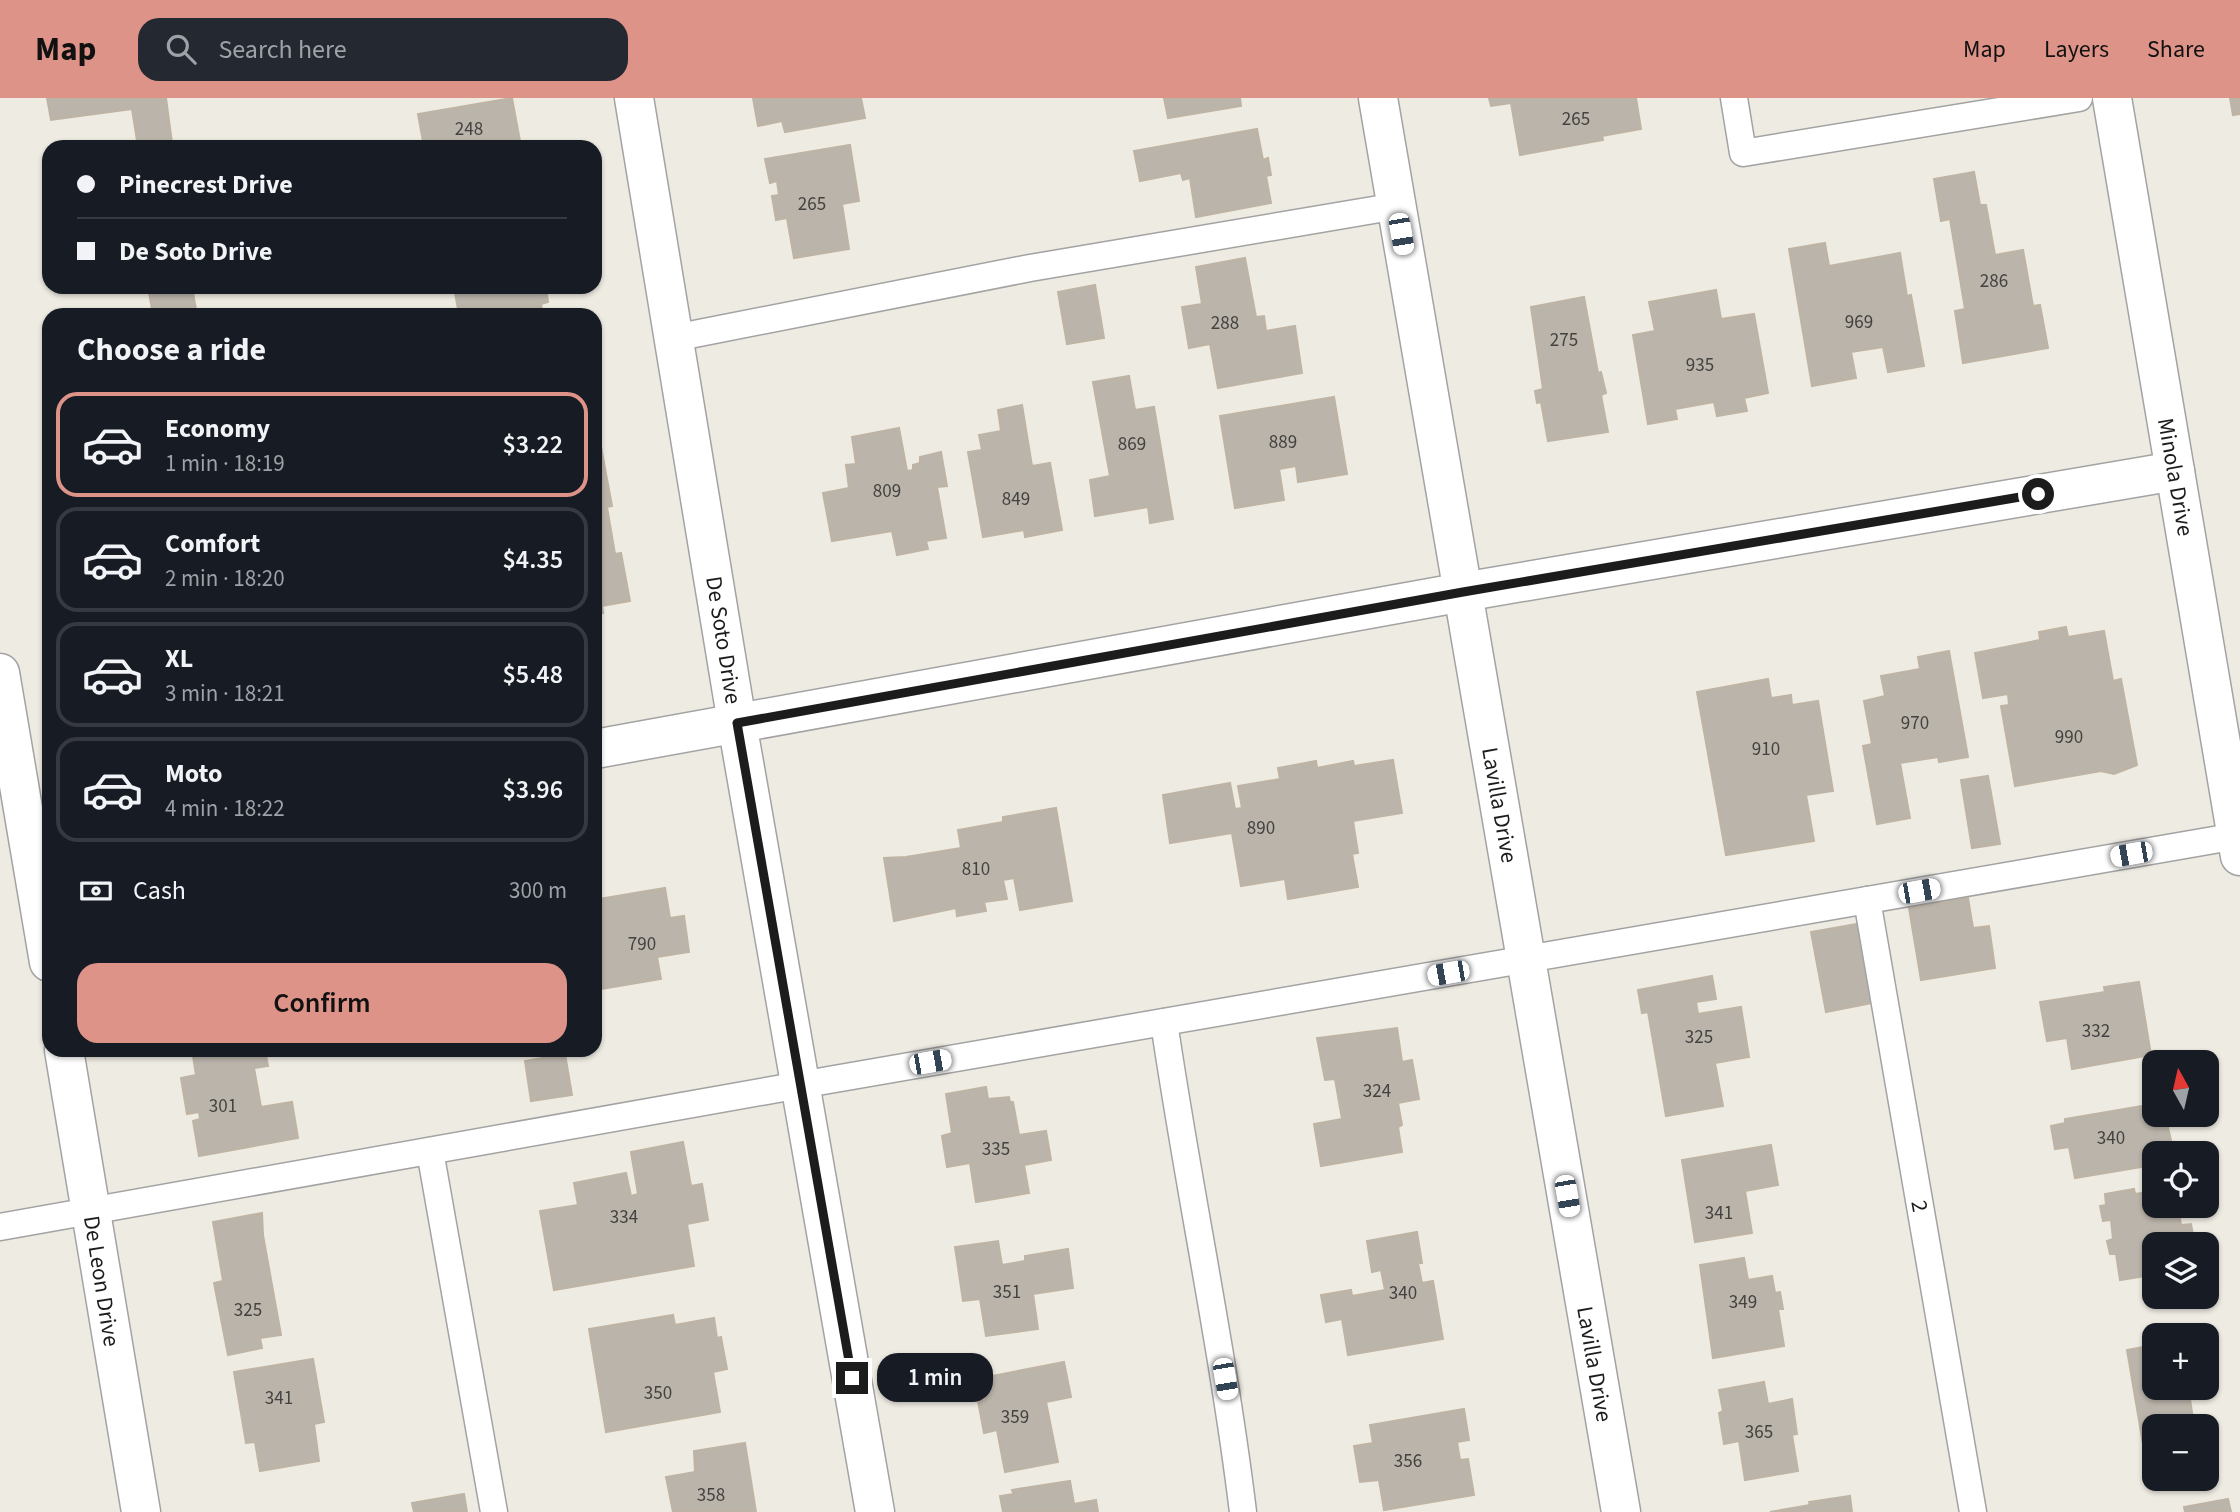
<!DOCTYPE html>
<meta charset="utf-8">
<style>
body{margin:0;font-family:"Source Sans 3",sans-serif;background:#242831;color:#f1f3f6;height:100vh;display:flex;flex-direction:column;font-size:26px;white-space:nowrap}
*{box-sizing:border-box;margin:0}
p{font-size:23px;color:#9ea1a6}
.icon{flex:none;width:38px;height:38px;fill:none;stroke:currentColor;stroke-width:2;stroke-linecap:round;stroke-linejoin:round}
.map{position:relative;flex:1;overflow:hidden}
.details{position:absolute;left:42px;top:210px;width:560px;height:749px;display:flex;flex-direction:column;background:#171b24;border-radius:21px;box-shadow:0 2px 5px #0004}
.details>*{flex:none}
.top-card{position:absolute;left:42px;top:42px;width:560px;height:154px;border-radius:21px;box-shadow:0 2px 5px #0004;display:grid;align-content:center;height:154px;padding:0 35px;background:#171b24}
.needle{width:46px;rotate:352deg}
.controls{position:absolute;left:2142px;top:952px;display:grid;gap:14px}
.controls a{display:grid;place-items:center;width:77px;height:77px;border-radius:14px;background:#171b24;box-shadow:0 2px 5px #0004;font-size:35px}
.end{position:absolute;width:32px;height:32px;margin:-16px;border:9px solid #1c1c1c;background:#fff;box-shadow:0 0 0 4px #fff}
.from{border-radius:50%}
.bubble{position:absolute;height:49px;border-radius:21px;background:#171b24;box-shadow:0 2px 5px #0004;font-size:23px;font-weight:600;line-height:49px;text-align:center}
.car{position:absolute;width:21px;height:42px;margin:-21px -10px;border-radius:9px;box-shadow:0 0 5px 2px #0007;background:linear-gradient(#fff 24%,#345 0 40%,#fff 0 76%,#345 0 86%,#fff 0)}
.top-card b{display:flex;align-items:center;gap:24px;height:66px;font-size:26px}
.top-card b+b{border-top:2px solid #363941}
.top-card i{width:18px;height:18px;background:#f1f3f6}
ul{padding:0;list-style:none}
li{display:flex;align-items:center;gap:21px;height:105px;margin:0 14px 10px;padding:0 21px;border:4px solid #363941;border-radius:21px}
li div{flex:1}
li b{display:block;font-size:26px}
li em{font-style:normal;font-weight:600}
li.selected{border-color:#de9388}
li>.icon{width:63px;height:63px;stroke-width:1.5}
h2{padding:0 35px;font-size:32px;line-height:84px}
.pay{display:flex;align-items:center;gap:18px;height:77px;padding:0 35px;font-size:26px}
.pay p{margin-inline-start:auto}
.button{display:flex;gap:14px;margin-top:auto;padding:14px 35px}
.button a{flex:1;height:80px;border-radius:21px;background:#de9388;color:#111;font-size:28px;font-weight:600;line-height:80px;text-align:center}
header{display:flex;align-items:center;gap:42px;box-sizing:border-box;height:98px;padding:0 35px;background:#de9388;color:#111}
header strong{font-size:33px}
nav{display:flex;gap:38px;margin-inline-start:auto;font-size:24px}
.search{width:490px;height:63px;background:#242831;display:flex;align-items:center;gap:18px;box-sizing:border-box;padding:0 24px;border-radius:21px;color:#9ea1a6;font-size:26px}
.map>svg:first-child{display:block}
.building{fill:#bab4ab;stroke:#bfb4a4;stroke-width:2}
.lines{fill:none;stroke-linecap:round;stroke-linejoin:round}
.service-casing{stroke:#a3a3a3;stroke-width:29}
.minor-casing{stroke:#a3a3a3;stroke-width:41}
.service{stroke:#fff;stroke-width:26}
.minor{stroke:#fff;stroke-width:38}
.route{stroke:#1c1c1c;stroke-width:9}
.labels{text-anchor:middle;stroke-width:7;stroke-linejoin:round;paint-order:stroke}
.number-label{font-size:19px;fill:#444240}
.street-label{font-size:23px;fill:#1c1c1c;stroke:#fff}
</style>
<header>
<strong>Map</strong>
<div class="search"><svg class="icon" aria-label="search" viewBox="0 0 24 24"><circle cx="10" cy="10" r="6"/><path d="M15 15l6 6"/></svg>Search here</div>
<nav><a>Map</a><a>Layers</a><a>Share</a></nav>
</header>
<div class="map">
<svg width="2240" height="1414" viewBox="0 0 2240 1414">
<rect width="100%" height="100%" fill="#eeebe2"/>
<!-- building -->
<g class="building">
<polygon points="47,0 166,0 172,45 182,44 182,49 138,49 132,11 51,22"/>
<polygon points="512,0 520,43 496,47 496,49 424,49 418,16"/>
<polygon points="753,0 861,0 865,20 785,34 782,23 758,28"/>
<polygon points="1164,0 1240,0 1241,8 1168,20"/>
<polygon points="1489,0 1636,0 1641,31 1602,38 1603,42 1520,57 1511,5 1491,8"/>
<polygon points="2230,0 2240,0 2240,16 2233,17"/>
<polygon points="1257,31 1263,62 1268,60 1271,77 1266,78 1271,105 1196,119 1190,80 1183,82 1181,75 1140,83 1134,53"/>
<polygon points="850,47 859,103 842,106 849,151 794,160 787,120 776,122 772,98 779,97 777,83 770,85 765,61"/>
<polygon points="1974,74 1980,107 1986,107 1995,157 2023,152 2033,208 2040,207 2048,250 1963,265 1955,213 1965,211 1950,121 1941,123 1934,81"/>
<polygon points="1825,145 1829,168 1900,155 1907,198 1911,197 1924,268 1888,274 1883,249 1851,254 1856,280 1812,288 1789,151"/>
<polygon points="1245,160 1256,219 1264,218 1266,233 1295,228 1302,275 1218,290 1210,246 1189,250 1182,209 1202,206 1196,169"/>
<polygon points="1095,187 1104,240 1067,246 1058,194"/>
<polygon points="148,189 192,189 197,217 153,217"/>
<polygon points="454,189 546,189 548,204 541,206 543,217 459,217"/>
<polygon points="1716,192 1721,221 1754,216 1768,295 1744,300 1747,313 1717,318 1714,304 1675,311 1677,321 1648,326 1633,237 1655,233 1649,204"/>
<polygon points="1584,199 1598,275 1601,274 1606,295 1601,297 1608,334 1548,343 1541,304 1537,305 1535,293 1543,291 1531,209"/>
<polygon points="1129,278 1135,312 1154,309 1173,421 1150,425 1148,409 1095,418 1090,382 1110,378 1093,284"/>
<polygon points="1334,299 1347,376 1298,384 1296,368 1279,371 1284,402 1235,410 1220,318"/>
<polygon points="1022,307 1032,368 1050,365 1062,432 1025,439 1024,432 983,439 968,354 982,352 979,337 1001,333 998,312"/>
<polygon points="899,330 907,373 913,372 913,367 920,365 920,359 941,354 947,388 937,389 946,440 926,443 928,451 897,457 892,433 832,443 823,395 849,390 846,367 856,366 852,339"/>
<polygon points="599,338 612,408 607,409 615,456 621,455 630,503 602,508 603,515 595,516 595,339"/>
<polygon points="2066,529 2068,539 2104,533 2113,583 2121,581 2137,667 2114,676 2101,673 2015,688 2001,608 2009,607 2008,596 1983,600 1975,555 2040,542 2039,534"/>
<polygon points="1949,553 1968,659 1939,664 1938,659 1900,665 1910,720 1877,726 1863,648 1872,646 1864,603 1885,598 1881,578 1920,571 1918,559"/>
<polygon points="1768,581 1771,600 1791,597 1792,607 1818,603 1833,693 1806,697 1814,743 1726,757 1697,594"/>
<polygon points="1393,662 1402,715 1353,723 1358,755 1352,756 1358,789 1288,801 1285,781 1241,788 1232,735 1170,745 1163,697 1230,685 1235,711 1242,710 1238,688 1280,681 1278,670 1316,663 1317,670 1353,663 1354,668"/>
<polygon points="1988,678 2000,746 1972,750 1961,682"/>
<polygon points="1056,710 1072,803 1020,812 1014,780 1003,782 1007,801 984,804 986,813 957,818 956,810 894,823 884,760 906,759 961,750 958,732 1003,724 1003,719"/>
<polygon points="665,790 670,820 684,818 689,854 657,859 661,881 595,892 595,796 598,796 599,801"/>
<polygon points="1968,800 1973,830 1989,828 1995,870 1921,882 1909,810"/>
<polygon points="1857,826 1872,905 1826,914 1811,834"/>
<polygon points="1712,878 1716,901 1696,904 1698,916 1741,909 1749,959 1715,965 1723,1008 1666,1018 1648,914 1642,915 1638,892"/>
<polygon points="2139,884 2151,957 2072,971 2067,940 2047,943 2040,904 2105,894 2104,889"/>
<polygon points="1397,930 1402,964 1412,962 1419,1001 1398,1005 1402,1027 1398,1029 1402,1054 1321,1068 1314,1026 1342,1021 1335,981 1325,982 1317,940"/>
<polygon points="192,952 265,952 268,968 254,970 261,1009 292,1004 298,1040 199,1058 193,1023 200,1021 199,1014 187,1016 181,980 196,977"/>
<polygon points="565,956 572,997 531,1003 525,963"/>
<polygon points="986,989 988,1001 1009,999 1010,1004 1013,1004 1019,1037 1046,1033 1051,1062 1024,1067 1029,1095 976,1104 970,1065 947,1069 942,1038 952,1035 946,996"/>
<polygon points="2154,1006 2154,1017 2165,1017 2174,1055 2154,1055 2154,1067 2075,1080 2069,1049 2055,1051 2051,1028 2065,1025 2065,1021"/>
<polygon points="683,1044 691,1088 702,1086 708,1122 687,1126 694,1168 554,1192 540,1113 578,1107 574,1085 626,1075 631,1098 638,1096 631,1054"/>
<polygon points="1771,1047 1778,1087 1745,1093 1752,1135 1695,1144 1682,1062"/>
<polygon points="2134,1091 2135,1096 2154,1093 2154,1108 2178,1108 2181,1127 2191,1126 2194,1142 2154,1146 2154,1188 2147,1189 2145,1178 2120,1182 2116,1156 2110,1156 2107,1143 2113,1141 2111,1122 2103,1123 2100,1108 2106,1107 2105,1096"/>
<polygon points="262,1115 263,1137 281,1237 260,1240 262,1250 228,1257 214,1185 223,1183 213,1124"/>
<polygon points="1417,1134 1422,1165 1418,1165 1422,1185 1433,1183 1443,1241 1348,1257 1342,1221 1326,1224 1321,1197 1351,1192 1352,1198 1385,1192 1381,1172 1372,1174 1367,1143"/>
<polygon points="998,1143 1002,1167 1025,1163 1025,1158 1068,1151 1073,1190 1033,1196 1038,1231 986,1238 980,1201 963,1203 955,1149"/>
<polygon points="1744,1160 1748,1182 1772,1178 1775,1195 1780,1194 1783,1211 1778,1211 1784,1248 1713,1260 1700,1167"/>
<polygon points="673,1217 675,1227 714,1220 717,1240 721,1239 727,1271 713,1274 720,1314 606,1334 589,1231"/>
<polygon points="2154,1247 2154,1290 2207,1290 2207,1273 2211,1297 2190,1301 2194,1328 2154,1328 2154,1344 2143,1346 2127,1252"/>
<polygon points="313,1261 324,1324 314,1326 319,1363 260,1373 255,1344 246,1345 234,1274"/>
<polygon points="1064,1264 1071,1299 1046,1304 1058,1364 1005,1374 997,1332 984,1335 978,1303 986,1301 982,1280"/>
<polygon points="1764,1284 1768,1306 1792,1301 1797,1336 1792,1337 1798,1373 1745,1382 1739,1343 1724,1346 1719,1315 1723,1313 1719,1292"/>
<polygon points="1464,1311 1469,1342 1457,1344 1460,1362 1468,1361 1474,1397 1384,1412 1379,1382 1360,1384 1354,1348 1373,1345 1370,1327"/>
<polygon points="745,1345 756,1414 673,1414 666,1379 695,1374 694,1353"/>
<polygon points="1070,1383 1074,1406 1096,1402 1098,1414 1003,1414 1000,1398 1014,1396 1012,1392"/>
<polygon points="464,1396 467,1414 414,1414 412,1405"/>
<polygon points="1850,1398 1852,1414 1770,1414 1810,1407 1809,1404"/>
<polygon points="2228,1401 2231,1414 2185,1414 2184,1409"/>
</g>
<g class="lines">
<!-- service casing -->
<g class="service-casing">
<g id="service">
<polyline points="1734,0 1743,55 2079,0"/>
<polyline points="674,240 1030,170 1397,108"/>
<polyline points="1867,802 1973,1414"/>
<path d="M1164 924C1188 1088 1223 1250 1243 1414"/>
<polyline points="430,1053 494,1414"/>
<polyline points="0,1129 800,987 2237,738"/>
</g>
</g>
<!-- minor casing -->
<g class="minor-casing">
<g id="minor">
<polyline points="634,0 737,625 875,1414"/>
<polyline points="1378,0 1621,1414"/>
<polyline points="2112,0 2240,758"/>
<polyline points="0,575 49,864"/>
<polyline points="595,651 1463,494 2175,373"/>
<polyline points="64,952 141,1414"/>
</g>
</g>
<!-- service -->
<use href="#service" class="service"/>
<!-- minor -->
<use href="#minor" class="minor"/>
</g>
<g class="lines">
<!-- route -->
<polyline class="route" points="852,1280 737,625 1463,494 2038,396"/>
</g>
<g class="labels">
<!-- number labels -->
<g class="number-label">
<text x="1576" y="27">265</text>
<text x="469" y="37">248</text>
<text x="812" y="112">265</text>
<text x="1994" y="189">286</text>
<text x="1859" y="230">969</text>
<text x="1225" y="231">288</text>
<text x="1564" y="248">275</text>
<text x="1700" y="273">935</text>
<text x="1283" y="350">889</text>
<text x="1132" y="352">869</text>
<text x="887" y="399">809</text>
<text x="1016" y="407">849</text>
<text x="1915" y="631">970</text>
<text x="2069" y="645">990</text>
<text x="1766" y="657">910</text>
<text x="1261" y="736">890</text>
<text x="976" y="777">810</text>
<text x="642" y="852">790</text>
<text x="2096" y="939">332</text>
<text x="1699" y="945">325</text>
<text x="1377" y="999">324</text>
<text x="223" y="1014">301</text>
<text x="2111" y="1046">340</text>
<text x="996" y="1057">335</text>
<text x="1719" y="1121">341</text>
<text x="624" y="1125">334</text>
<text x="1007" y="1200">351</text>
<text x="1403" y="1201">340</text>
<text x="1743" y="1210">349</text>
<text x="248" y="1218">325</text>
<text x="658" y="1301">350</text>
<text x="279" y="1306">341</text>
<text x="1015" y="1325">359</text>
<text x="1759" y="1340">365</text>
<text x="1408" y="1369">356</text>
<text x="711" y="1403">358</text>
</g>
<!-- street labels -->
<g class="street-label">
<text transform="translate(2176 379) rotate(80)" y="8">Minola Drive</text>
<text transform="translate(724 542) rotate(81)" y="8">De Soto Drive</text>
<text transform="translate(1500 707) rotate(80)" y="8">Lavilla Drive</text>
<text transform="translate(1920 1108) rotate(80)" y="8">2</text>
<text transform="translate(102 1183) rotate(81)" y="8">De Leon Drive</text>
<text transform="translate(1595 1266) rotate(80)" y="8">Lavilla Drive</text>
</g>
</g>
</svg>
<div class="controls">
<a><svg class="needle" viewBox="-14 -14 28 28"><path d="M0-13l5 13h-10z" fill="#e53935"/><path d="M0 13l5-13h-10z" fill="#9ea1a6"/></svg></a>
<a><svg class="icon" aria-label="locate" viewBox="0 0 24 24"><circle cx="12" cy="12" r="6"/><path d="M12 2v4M12 18v4M2 12h4M18 12h4"/></svg></a>
<a><svg class="icon" aria-label="layers" viewBox="0 0 24 24"><path d="M12 4l9 5-9 5-9-5zM3 14l9 5 9-5"/></svg></a>
<a>+</a>
<a>−</a>
</div>
<i class="end from" style="left:2038px;top:396px"></i>
<i class="end" style="left:852px;top:1280px"></i>
<div class="bubble" style="left:877px;top:1255px;width:116px">1 min</div>
<i class="car" style="left:1401px;top:136px;rotate:170deg"></i>
<i class="car" style="left:2131px;top:756px;rotate:260deg"></i>
<i class="car" style="left:1919px;top:793px;rotate:80deg"></i>
<i class="car" style="left:1448px;top:875px;rotate:260deg"></i>
<i class="car" style="left:930px;top:964px;rotate:80deg"></i>
<i class="car" style="left:1567px;top:1098px;rotate:170deg"></i>
<i class="car" style="left:1225px;top:1281px;rotate:170deg"></i>
<div class="top-card">
<b><i class="from"></i>Pinecrest Drive</b>
<b><i></i>De Soto Drive</b>
</div>
<section class="details">
<h2>Choose a ride</h2>
<ul>
<li class="selected"><svg class="icon" aria-label="car" viewBox="0 0 24 24"><path d="M5 17H2v-5l4-1 3-4h7l3 4 3 1v5h-3M9 17h6M6 11h13"/><circle cx="7" cy="17" r="2"/><circle cx="17" cy="17" r="2"/></svg><div><b>Economy</b><p>1 min · 18:19</p></div><em>$3.22</em></li>
<li><svg class="icon" aria-label="car" viewBox="0 0 24 24"><path d="M5 17H2v-5l4-1 3-4h7l3 4 3 1v5h-3M9 17h6M6 11h13"/><circle cx="7" cy="17" r="2"/><circle cx="17" cy="17" r="2"/></svg><div><b>Comfort</b><p>2 min · 18:20</p></div><em>$4.35</em></li>
<li><svg class="icon" aria-label="car" viewBox="0 0 24 24"><path d="M5 17H2v-5l4-1 3-4h7l3 4 3 1v5h-3M9 17h6M6 11h13"/><circle cx="7" cy="17" r="2"/><circle cx="17" cy="17" r="2"/></svg><div><b>XL</b><p>3 min · 18:21</p></div><em>$5.48</em></li>
<li><svg class="icon" aria-label="car" viewBox="0 0 24 24"><path d="M5 17H2v-5l4-1 3-4h7l3 4 3 1v5h-3M9 17h6M6 11h13"/><circle cx="7" cy="17" r="2"/><circle cx="17" cy="17" r="2"/></svg><div><b>Moto</b><p>4 min · 18:22</p></div><em>$3.96</em></li>
</ul>
<div class="pay"><svg class="icon" aria-label="cash" viewBox="0 0 24 24"><path d="M3 7h18v10H3z"/><circle cx="12" cy="12" r="2"/></svg>Cash<p>300 m</p></div>
<div class="button"><a>Confirm</a></div>
</section>
</div>
